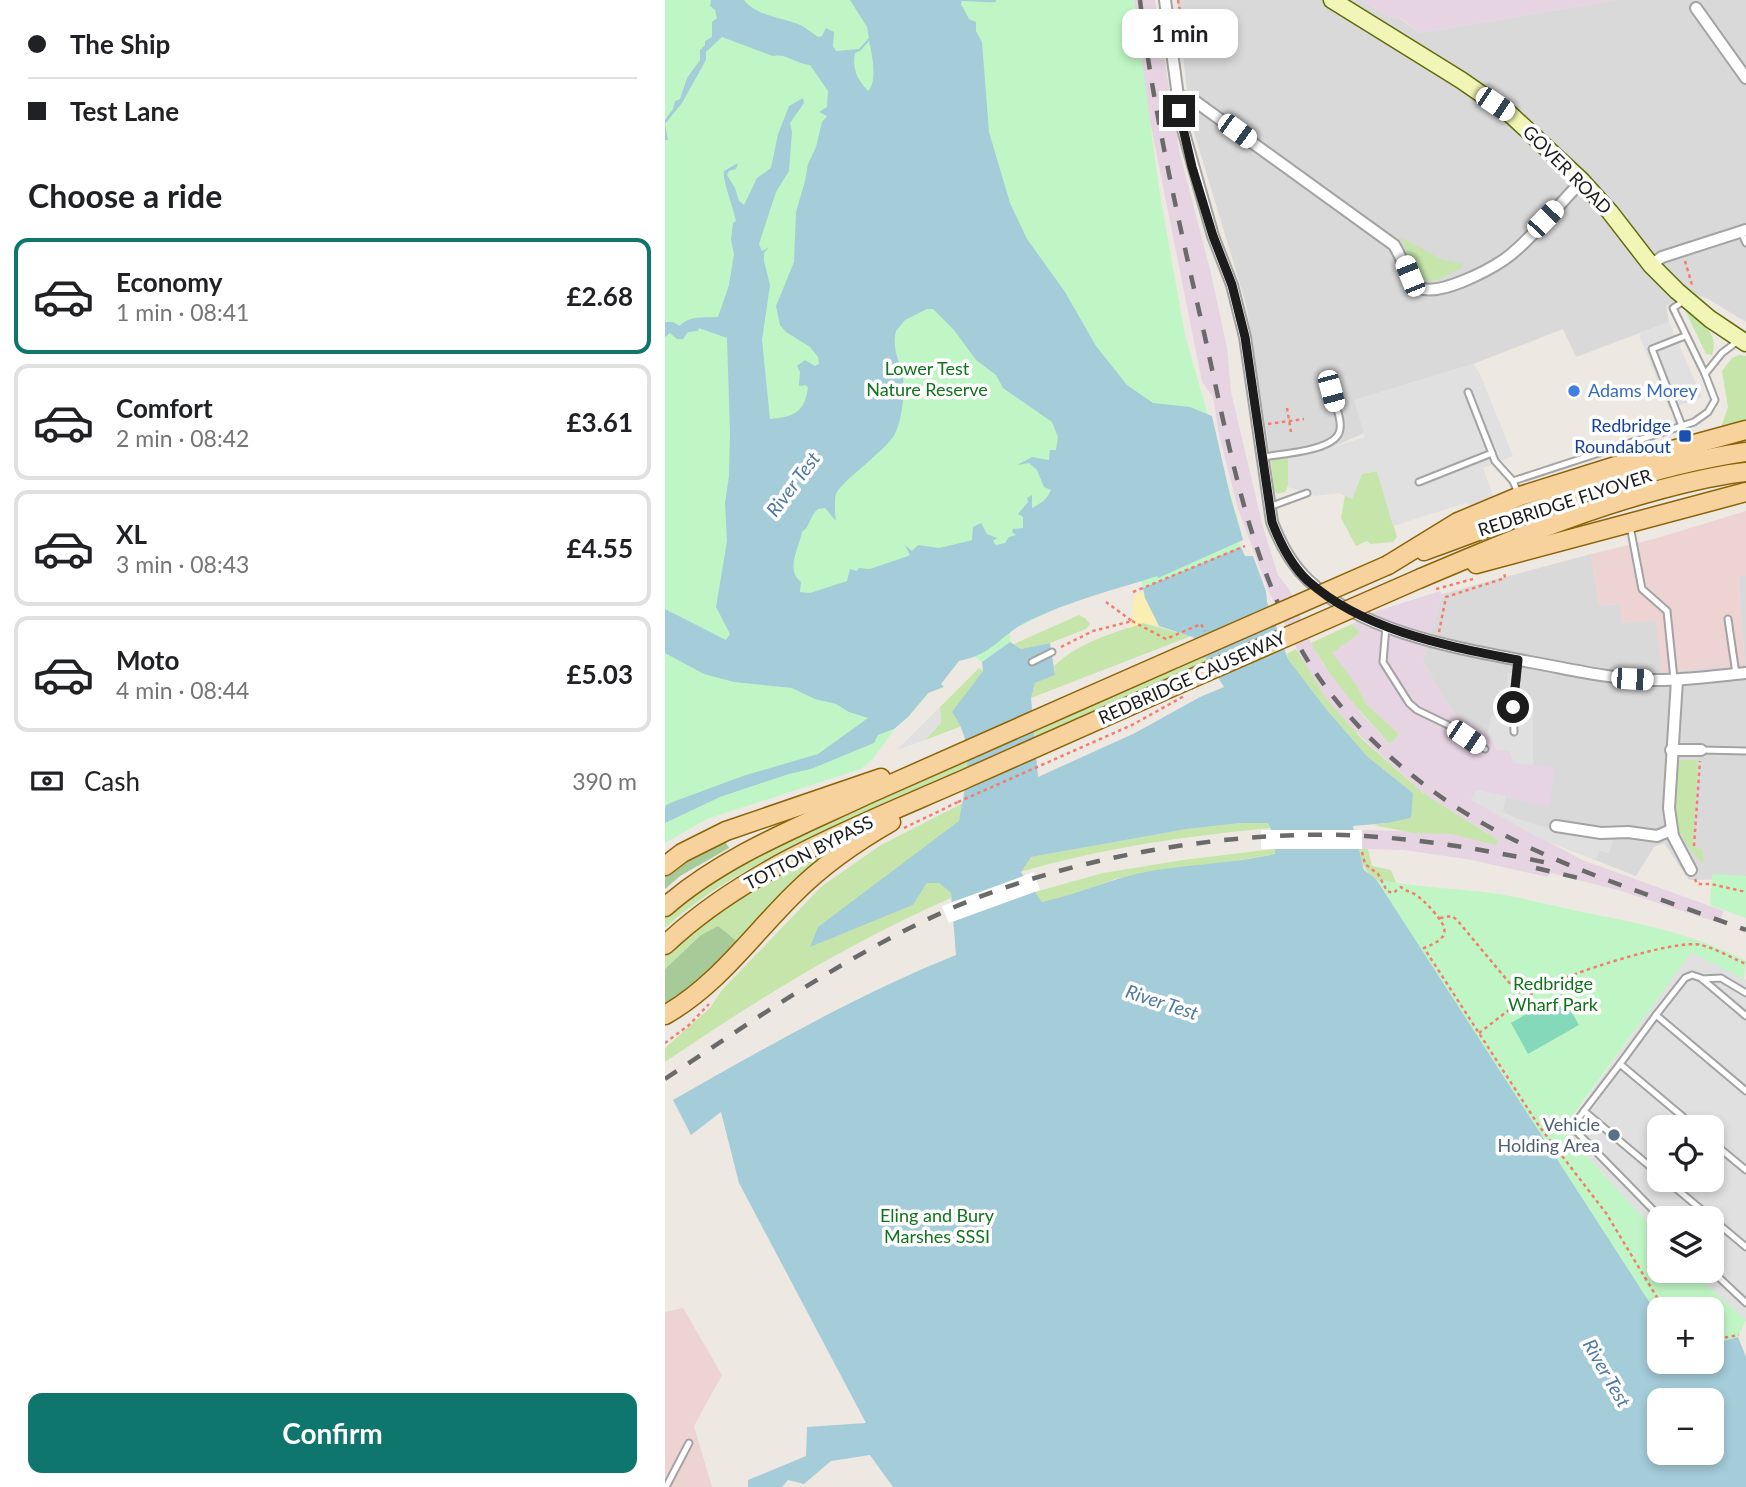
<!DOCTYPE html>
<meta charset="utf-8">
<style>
body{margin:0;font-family:Lato,sans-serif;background:#f2f2f2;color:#202124;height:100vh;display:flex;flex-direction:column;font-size:26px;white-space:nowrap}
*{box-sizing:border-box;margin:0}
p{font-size:23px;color:#757577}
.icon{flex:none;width:38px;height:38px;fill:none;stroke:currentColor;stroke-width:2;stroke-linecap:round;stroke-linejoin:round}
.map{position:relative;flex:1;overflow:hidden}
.details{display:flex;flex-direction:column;background:#fff;width:665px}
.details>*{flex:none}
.banner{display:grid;align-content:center;height:154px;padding:0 28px;background:#fff}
.controls{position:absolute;left:982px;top:1115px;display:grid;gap:14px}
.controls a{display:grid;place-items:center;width:77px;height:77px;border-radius:14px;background:#fff;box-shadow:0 4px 10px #0003;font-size:35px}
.end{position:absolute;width:32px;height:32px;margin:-16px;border:9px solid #1c1c1c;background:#fff;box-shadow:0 0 0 4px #fff}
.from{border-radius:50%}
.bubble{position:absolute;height:49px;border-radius:14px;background:#fff;box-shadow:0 4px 10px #0003;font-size:23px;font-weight:700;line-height:49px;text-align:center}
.car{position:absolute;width:21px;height:42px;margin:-21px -10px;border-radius:9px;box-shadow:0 0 5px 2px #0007;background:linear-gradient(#fff 24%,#345 0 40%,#fff 0 76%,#345 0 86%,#fff 0)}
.banner b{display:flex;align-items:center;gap:24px;height:66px;font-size:26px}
.banner b+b{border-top:2px solid #e0e0e0}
.banner i{width:18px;height:18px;background:#202124}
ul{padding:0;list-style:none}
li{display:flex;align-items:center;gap:21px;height:116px;margin:0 14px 10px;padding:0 14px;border:4px solid #e0e0e0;border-radius:14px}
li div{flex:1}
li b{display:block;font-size:26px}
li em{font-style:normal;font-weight:700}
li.current{border-color:#0f766e}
li>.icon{width:63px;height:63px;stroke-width:1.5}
h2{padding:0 28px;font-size:32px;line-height:84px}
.pay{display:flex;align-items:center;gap:18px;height:77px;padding:0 28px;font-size:26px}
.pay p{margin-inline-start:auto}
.cta{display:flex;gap:14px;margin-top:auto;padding:14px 28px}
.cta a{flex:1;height:80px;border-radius:14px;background:#0f766e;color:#fff;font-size:28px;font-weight:700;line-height:80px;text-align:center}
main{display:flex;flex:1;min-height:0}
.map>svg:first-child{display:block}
.residential{fill:#dad9d9}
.commercial{fill:#edd3d1}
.industrial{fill:#e6d4e2}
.grass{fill:#c6e5aa}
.forest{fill:#a6ca98}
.sand{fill:#fbeeb2}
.park{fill:#c0f6c5}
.pitch{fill:#83d9b9}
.parking{fill:#e0e0e0;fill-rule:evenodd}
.water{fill:#a4ccd9;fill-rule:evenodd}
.pier{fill:#fff}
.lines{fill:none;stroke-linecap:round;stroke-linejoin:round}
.stream{stroke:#a4ccd9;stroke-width:4.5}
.lane-casing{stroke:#a3a3a3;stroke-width:9}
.street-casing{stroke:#a3a3a3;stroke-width:14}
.secondary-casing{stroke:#5f6c0a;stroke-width:19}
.primary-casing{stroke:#8c6307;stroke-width:21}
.path{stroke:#f27e6e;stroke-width:2.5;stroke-dasharray:3.5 3.5;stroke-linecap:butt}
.lane{stroke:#fff;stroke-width:5}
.street{stroke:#fff;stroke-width:10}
.secondary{stroke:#f1f6b7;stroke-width:16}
.primary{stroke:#f7d29d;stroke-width:18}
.rail{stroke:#6a6a6a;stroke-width:4.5;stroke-dasharray:14 14;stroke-linecap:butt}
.primary-bridge-casing{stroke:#8c6307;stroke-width:21;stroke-linecap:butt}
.path-bridge{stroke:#f27e6e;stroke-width:2.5;stroke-dasharray:3.5 3.5;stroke-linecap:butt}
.primary-bridge{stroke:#f7d29d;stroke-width:18}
.route{stroke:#1c1c1c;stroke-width:9}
.shop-dot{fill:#3f7fe0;stroke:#fff;stroke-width:2.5}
.transit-dot{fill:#1a4fb4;stroke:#fff;stroke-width:2.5}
.service-dot{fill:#5c6f8a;stroke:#fff;stroke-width:2.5}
.labels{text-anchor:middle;stroke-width:7;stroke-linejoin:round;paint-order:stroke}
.street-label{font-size:18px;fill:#1c1c1c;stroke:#fff}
.park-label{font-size:18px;fill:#10731b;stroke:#fff}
.shop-label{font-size:18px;fill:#366cbe;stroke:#fff;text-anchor:start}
.transit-label{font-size:18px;fill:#164399;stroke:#fff;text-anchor:end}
.service-label{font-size:18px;fill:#4e5e75;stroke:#fff;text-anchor:end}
.water-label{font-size:19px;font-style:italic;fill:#4e78a6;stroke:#fff}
</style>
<main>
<section class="details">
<div class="banner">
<b><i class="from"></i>The Ship</b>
<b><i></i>Test Lane</b>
</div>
<h2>Choose a ride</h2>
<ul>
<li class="current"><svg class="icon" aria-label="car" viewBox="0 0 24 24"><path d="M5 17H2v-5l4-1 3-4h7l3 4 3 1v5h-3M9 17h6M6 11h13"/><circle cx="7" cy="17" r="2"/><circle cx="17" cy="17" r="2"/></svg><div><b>Economy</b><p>1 min · 08:41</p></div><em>£2.68</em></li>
<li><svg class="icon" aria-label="car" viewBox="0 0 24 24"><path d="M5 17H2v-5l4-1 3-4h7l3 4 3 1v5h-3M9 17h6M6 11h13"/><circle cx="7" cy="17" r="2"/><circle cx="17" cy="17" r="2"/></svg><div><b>Comfort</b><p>2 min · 08:42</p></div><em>£3.61</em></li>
<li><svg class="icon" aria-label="car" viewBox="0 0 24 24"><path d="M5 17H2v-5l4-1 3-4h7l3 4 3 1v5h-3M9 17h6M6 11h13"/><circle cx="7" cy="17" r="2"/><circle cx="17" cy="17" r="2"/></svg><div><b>XL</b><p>3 min · 08:43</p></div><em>£4.55</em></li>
<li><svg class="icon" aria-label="car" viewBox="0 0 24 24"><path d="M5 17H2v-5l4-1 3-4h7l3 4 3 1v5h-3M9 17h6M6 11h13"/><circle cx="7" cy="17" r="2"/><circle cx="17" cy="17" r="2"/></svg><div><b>Moto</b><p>4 min · 08:44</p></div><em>£5.03</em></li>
</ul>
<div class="pay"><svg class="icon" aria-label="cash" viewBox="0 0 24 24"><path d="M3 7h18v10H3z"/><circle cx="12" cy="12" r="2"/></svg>Cash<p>390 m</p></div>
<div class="cta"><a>Confirm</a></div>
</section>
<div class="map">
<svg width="1081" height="1487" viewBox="0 0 1081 1487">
<rect width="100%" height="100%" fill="#ede9e2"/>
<!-- residential -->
<g class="residential">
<polygon points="512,0 697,0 722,16 734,18 755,33 951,0 1081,0 1081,322 1043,299 1025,293 1001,306 1004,322 911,357 898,329 808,364 690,400 699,433 663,449 606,459 581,304 525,119"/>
<polygon points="926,554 934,604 956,605 957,623 991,620 1080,665 1073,576 1081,576 1081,879 1024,880 999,843 989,847 971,876 872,837 806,800 811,790 883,806 823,733 788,713 758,662 777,594"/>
</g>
<!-- commercial -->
<g class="commercial">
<polygon points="1081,511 1081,576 1073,577 1080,665 996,672 991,621 957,623 955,605 934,604 926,554 989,539"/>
<polygon points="18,1308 57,1375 29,1426 47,1487 0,1487 0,1312"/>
</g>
<!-- industrial -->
<g class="industrial">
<polygon points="469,0 490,0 514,150 546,273 562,348 566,392 598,527 613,575 624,589 646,643 659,665 700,718 725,744 734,734 701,704 691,684 666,653 695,633 687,624 709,612 775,591 777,594 758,662 788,713 823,733 832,750 845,750 848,763 890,767 884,807 812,790 806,800 917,860 1059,911 1054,923 953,890 886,873 882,877 807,860 739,850 697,849 697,830 771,832 833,840 758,793 690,731 660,697 641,667 603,590 573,509 554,434 548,397 537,382 483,111"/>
<polygon points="697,0 951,0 755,33 735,18 722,16"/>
</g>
<!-- grass -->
<g class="grass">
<path d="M735 237 776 259 797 264 798 267C789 271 777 280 767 281 752 283 741 248 735 237Z"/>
<path d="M1020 310C1035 323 1055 332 1047 355L1041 354Z"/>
<polygon points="1074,355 1081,356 1081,420 1056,427 1063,407 1057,371 1067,358"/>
<polygon points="623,456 625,482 620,492 612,494 609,490 606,459"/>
<polygon points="712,471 732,537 728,542 705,544 702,541 691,546 676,518 680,495 687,498 697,474"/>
<polygon points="414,615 420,618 425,624 421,629 385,643 356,649 349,644"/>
<path d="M478 623 526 636 366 698 370 683 390 675 389 666C413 643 447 633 478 623Z"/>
<path d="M687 624 695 633 667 653 691 684 701 704 734 734 725 744C696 713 667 681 646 643Z"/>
<polygon points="631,649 660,697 697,739 758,793 833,840 831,845 786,834 748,833 708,825 722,823 748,793 703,757 661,709 623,659 622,654"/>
<polygon points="538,653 543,660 370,739 369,729"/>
<polygon points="314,668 318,671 288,712 297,726 260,740 276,723 275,707"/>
<path d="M302 756 304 767C203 820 86 850 0 928V913L18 897 114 841Z"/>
<path d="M1015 760H1033L1028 846 1038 850V863C1005 833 1005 801 1015 760Z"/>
<path d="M298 803 294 821 146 946 248 905 262 883H274L286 893V898C185 942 91 1000 0 1062V1048L45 1008 57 990 157 886 216 845Z"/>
<path d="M576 823H604L606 828C521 836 437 848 355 872L366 857 522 829Z"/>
<polygon points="610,849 610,854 594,857 450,879 404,896 377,902 370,892 438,873 518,860"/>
<path d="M693 849H703L707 866 726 870 734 890C707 877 701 879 693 849Z"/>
<polygon points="161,850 164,850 122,887 74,943 35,936 0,969 0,953 48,913 113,874"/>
</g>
<!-- forest -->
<g class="forest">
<polygon points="58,838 64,848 15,876 0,889 0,870"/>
<polygon points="53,926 74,943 44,975 0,1008 0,969 35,936"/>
</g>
<!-- sand -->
<path class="sand" d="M478 592 494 626 478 623 464 628C469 616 466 606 470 594Z"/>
<!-- park -->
<g class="park">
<polygon points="0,0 469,0 494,189 520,335 578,538 574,541 576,547 478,588 476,580 409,600 345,631 345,642 317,662 310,657 293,660 243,717 233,724 208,759 196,769 42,819 0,843"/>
<polygon points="1047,874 1081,876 1081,918 1045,905"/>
<path d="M711 879C752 888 793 888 834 894 862 899 890 906 917 912 973 923 1030 934 1081 961L1079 979 1026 953 905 1119 900 1129 907 1140 994 1235V1270L1026 1271 1081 1320 1073 1337 1047 1344 1046 1309H994V1317Z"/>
</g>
<!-- pitch -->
<polygon class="pitch" points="896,994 914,1025 863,1054 846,1023"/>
<!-- parking -->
<g class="parking">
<polygon points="1004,322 1037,397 1004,409 975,337 976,333"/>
<polygon points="808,364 815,374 848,456 818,468 828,496 806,506 801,503 728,526 712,471 697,474 687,499 674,493 650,496 623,487 623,456 663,449 700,437 689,400"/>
<polygon points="843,673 849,674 846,708 868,710 868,765 848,763 845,751 832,750 823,733 826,717 838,708 838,698 841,697"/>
<polygon points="275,707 276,723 260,740 232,750"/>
<polygon points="811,790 841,796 838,812 853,819 887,829 949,838 944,854 935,851 931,860 872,837 806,800"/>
<path d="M1026 952 1081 980V1320L1026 1271 1046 1270V1218H994V1235L907 1140 900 1129ZM994 1127H1046V1180H994Z"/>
</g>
<!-- water -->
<g class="water">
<path d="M46 0H79C90 15 116 18 133 24 140 27 146 32 153 37L157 36 161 28 169 32 168 46 171 51 194 49 204 38 202 27 185 0H321L320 2 297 1 296 4 304 19 311 22V31L317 42 324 132 345 203 362 239 400 292 431 346 462 385 488 403 525 407 547 416 565 495 578 540 493 578 492 576C449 590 404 601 363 621 335 635 329 654 294 661L276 684 279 687 263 693 243 717 229 729 213 735 209 743 146 769 124 774 55 797 0 823V806L5 803 78 776 153 754 203 718 184 712 171 704 150 699 127 688 69 682 39 674 0 653V609L61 640 65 634 51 607 62 541 60 503 64 476 65 432 62 338 34 328 33 331 23 332 18 339H12L5 333 0 337V322H8L15 326C24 315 40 318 53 317L64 285 69 254 66 240 68 223 71 221C69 209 57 180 59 171L73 163 71 169 64 171 62 175 70 188 74 201 79 205 92 178 106 168 113 134 124 106 138 98 139 103 125 123 127 132 124 171 111 192 94 244 97 251 104 247 99 253V261L105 285 97 340 105 419C128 417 140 413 143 387L140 385 136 386 134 385 135 372 132 366 140 360 150 366 154 364 153 357 145 347 121 332 115 325 111 306 129 262 131 212 140 181 143 164 151 147 157 122 162 116 154 112 162 107 163 91 145 65C131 64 121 53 108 56L57 37 41 52V60L17 103 0 124 3 140H0V120L8 109 10 101 15 99 22 78 35 60V50L40 45V41L47 37V22L52 18 50 10 45 6ZM204 41C207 55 213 80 203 91 192 79 187 69 190 53L195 51ZM262 309H268L289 330 311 360 331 375 338 388 387 422 393 437 391 450H385L384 460 367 457 352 465 364 463 372 470 379 487 386 490C382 500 376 503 367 508V495L362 498 363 502 353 514 358 517V528L348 529 347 532 351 535 344 537 340 543 331 545 328 541 332 538 322 534 316 523 308 527 307 540 304 541 274 548 253 545 247 551 240 545 245 555 243 556 205 569 194 568 192 571 185 569 182 581 145 593 135 592 136 582C120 570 134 548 137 532 145 527 145 515 153 509L160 508 171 521C170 513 169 502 171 494 174 484 218 452 228 437 237 424 241 388 237 373 233 358 227 347 231 331L240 320Z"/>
<path d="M576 547 580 556H588L601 591 602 602 623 659 661 709 703 757 748 793 746 818 722 823 688 826 699 870 711 879 994 1317V1362H1046L1047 1344 1073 1337 1081 1357V1487H228L205 1455 166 1461 139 1484 123 1480 117 1487H83V1480L141 1456 142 1427 201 1423 74 1183 56 1112 26 1135 8 1100C102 1047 191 995 291 955L286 893 274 883H262L248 905 145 947 153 927 294 821C301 782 312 746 287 712L318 671 317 662 345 642 356 649 385 643 390 675 370 683 366 698 373 777 470 733 535 697 559 687 528 637 494 626 480 598 478 588ZM576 823H603L610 837V854C569 863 527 864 486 871 449 877 415 894 377 902L356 872 366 857 522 829ZM994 1400H1046V1452H994Z"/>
</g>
<!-- pier -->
<g class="pier">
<rect x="596" y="830" width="101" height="19"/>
<polygon points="369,872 375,890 284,923 277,906"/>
</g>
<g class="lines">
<!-- stream -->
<polyline class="stream" points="321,0 329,0"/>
<!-- lane casing -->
<g class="lane-casing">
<g id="lane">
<polyline points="1076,232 1081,243"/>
<polyline points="1019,301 1008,308 1040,374"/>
<polyline points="803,392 830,461 848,481"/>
<polyline points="1017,426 987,349 1020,336"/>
<path d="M597 457C616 454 673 451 675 429 677 418 669 402 666 391"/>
<polyline points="754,482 827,453"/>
<polyline points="853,493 848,481 1029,422 1043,412 1050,400 1040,374 1057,353 1073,341"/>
<polyline points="604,507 642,493"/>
<polyline points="965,526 977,589 1002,611 1009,679"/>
<polyline points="1063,619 1071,674"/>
<polyline points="721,626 718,662 744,703 752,710 783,725 820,749"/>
<polyline points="367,662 387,652"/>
<polyline points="849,732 848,707 853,660"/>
<polyline points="1036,750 1081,751"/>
<polyline points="1037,979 1056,978 1081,993"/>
<polyline points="991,1015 955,1064 1030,1127"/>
<polyline points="1081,1016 1036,978 1027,975 1020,978 991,1015 1081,1091"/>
<polyline points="955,1064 919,1111 994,1174"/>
<polyline points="919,1111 907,1127 996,1218"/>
<polyline points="1046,1141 1081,1170"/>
<polyline points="1001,1180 1081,1247"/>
<polyline points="1046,1270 1081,1303"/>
<polyline points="1,1487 24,1443"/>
</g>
</g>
<!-- street casing -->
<g class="street-casing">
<g id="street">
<path d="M500 0 517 126 548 236 567 285 580 337 607 522C615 543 626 564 643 580 698 633 792 648 865 662 905 669 945 679 986 680 1018 681 1049 676 1081 673"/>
<polyline points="1031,8 1081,78"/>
<path d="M511 96 527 99 729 245C737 257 742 279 754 287 772 298 824 270 840 259 864 242 895 203 917 181"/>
<polyline points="986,265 997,257 1081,230"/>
<polyline points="1012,680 1004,808 1008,836 1026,870"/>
<polyline points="1006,750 1036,750"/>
<polyline points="891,826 936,833 963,832 992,836 1006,830"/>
</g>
</g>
<!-- secondary casing -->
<g class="secondary-casing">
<polyline id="secondary" points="667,0 796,80 845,114 917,181 945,212 986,265 1012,291 1045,319 1081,343"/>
</g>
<!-- primary casing -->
<g class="primary-casing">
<g id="primary">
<path d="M759 551C863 513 971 468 1081 452"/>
<polyline points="811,564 1081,492"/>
<polyline points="723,565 793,522 855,496 960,463 1081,430"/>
<path d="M756 578C836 544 914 511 997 489 1024 482 1053 475 1081 472"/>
<polyline points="0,866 17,853 61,831 216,778"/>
<path d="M0 907C57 857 131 828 199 796 303 749 407 704 511 658"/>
<path d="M0 945C82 867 198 824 300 779 375 746 449 713 523 680"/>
<path d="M0 1015C53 985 87 935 130 893 158 865 191 842 226 822"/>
</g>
</g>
<!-- path -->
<g class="path">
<polyline points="513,0 515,11"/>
<polyline points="1020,261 1027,285"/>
<polyline points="622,408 626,432"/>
<polyline points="603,424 639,419"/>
<polyline points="771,589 808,579"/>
<polyline points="468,592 580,546"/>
<polyline points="467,621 501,639 536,624 540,631"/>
<polyline points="774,632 781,597 840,578 839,571"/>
<polyline points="396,647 428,631 467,621 441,602"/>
<polyline points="239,828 293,802"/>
<polyline points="1029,846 1035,761"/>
<path d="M697 852 700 864 713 874 722 891 728 893 736 887C741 891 746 892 751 895 758 900 763 905 768 911 785 930 784 938 759 948L874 1126 941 1213 999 1309"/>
<polyline points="1030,879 1032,884 1046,884 1081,892"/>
<polyline points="775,918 787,916 792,920 847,986 861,997"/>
<path d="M814 1033C834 1018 854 1001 875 989 899 975 1012 938 1036 945 1052 949 1067 958 1081 964"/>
<polyline points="0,1043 24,1025 44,1004"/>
<polyline points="1046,1340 1074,1335"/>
</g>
<!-- lane -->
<use href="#lane" class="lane"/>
<!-- street -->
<use href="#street" class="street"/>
<!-- secondary -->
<use href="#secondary" class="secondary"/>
<!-- primary -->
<use href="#primary" class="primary"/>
<!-- rail -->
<g class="rail">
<path d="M475 0C489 117 516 231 542 346 564 446 583 552 632 642 662 698 710 748 761 786 856 858 971 889 1081 930"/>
<polyline points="871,868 918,879"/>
<path d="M0 1079C90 1019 178 958 276 913 396 858 568 828 700 836 762 840 822 850 883 863"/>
</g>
<!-- primary-bridge casing -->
<g class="primary-bridge-casing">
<g id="primary-bridge">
<polyline points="511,658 723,565"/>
<polyline points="523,680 756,578"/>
</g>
</g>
<!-- path-bridge -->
<polyline class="path-bridge" points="293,802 467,725 521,695"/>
<!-- primary-bridge -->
<use href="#primary-bridge" class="primary-bridge"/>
</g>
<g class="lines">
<!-- route -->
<path class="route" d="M514 111 527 167 548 236 567 285 580 337 607 522C615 543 626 565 643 581 699 631 782 646 853 660L848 707"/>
</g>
<!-- markers -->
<circle class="shop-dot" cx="909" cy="391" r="7"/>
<rect class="transit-dot" x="1013" y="429" width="14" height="14" rx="3.5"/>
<circle class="service-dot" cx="949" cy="1135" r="7"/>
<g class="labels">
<!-- street labels -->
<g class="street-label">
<text transform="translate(902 170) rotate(45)" y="6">GOVER ROAD</text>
<text transform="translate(900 503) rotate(-18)" y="6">REDBRIDGE FLYOVER</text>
<text transform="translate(527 678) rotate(-24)" y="6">REDBRIDGE CAUSEWAY</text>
<text transform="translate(144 853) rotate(-27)" y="6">TOTTON BYPASS</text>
</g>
<!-- park labels -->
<g class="park-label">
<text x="262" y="375">Lower Test<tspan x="262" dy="21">Nature Reserve</tspan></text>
<text x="888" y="990">Redbridge<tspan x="888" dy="21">Wharf Park</tspan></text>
<text x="272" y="1222">Eling and Bury<tspan x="272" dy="21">Marshes SSSI</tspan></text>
</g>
<!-- shop labels -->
<g class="shop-label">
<text x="923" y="397">Adams Morey</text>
</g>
<!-- transit labels -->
<g class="transit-label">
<text x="1006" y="432">Redbridge<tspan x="1006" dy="21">Roundabout</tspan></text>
</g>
<!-- service labels -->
<g class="service-label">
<text x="935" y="1131">Vehicle<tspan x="935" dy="21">Holding Area</tspan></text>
</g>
<!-- water labels -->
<g class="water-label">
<text transform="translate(128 484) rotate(-53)" y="7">River Test</text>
<text transform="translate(497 1002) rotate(18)" y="7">River Test</text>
<text transform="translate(942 1373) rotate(60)" y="7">River Test</text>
</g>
</g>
</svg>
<div class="controls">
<a><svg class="icon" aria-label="locate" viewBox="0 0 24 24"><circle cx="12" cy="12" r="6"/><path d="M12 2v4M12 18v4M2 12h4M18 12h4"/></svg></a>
<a><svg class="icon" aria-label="layers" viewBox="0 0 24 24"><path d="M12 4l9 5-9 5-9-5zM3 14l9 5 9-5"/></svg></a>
<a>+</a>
<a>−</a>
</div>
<i class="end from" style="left:848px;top:707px"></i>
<i class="end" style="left:514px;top:111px"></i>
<div class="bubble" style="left:457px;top:9px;width:116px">1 min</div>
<i class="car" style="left:830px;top:104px;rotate:124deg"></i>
<i class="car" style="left:572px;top:131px;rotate:126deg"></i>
<i class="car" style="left:880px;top:219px;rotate:44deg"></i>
<i class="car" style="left:745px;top:276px;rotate:338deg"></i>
<i class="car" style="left:666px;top:391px;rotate:165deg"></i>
<i class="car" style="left:967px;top:679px;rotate:94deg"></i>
<i class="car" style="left:801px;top:737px;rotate:124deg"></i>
</div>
</main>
